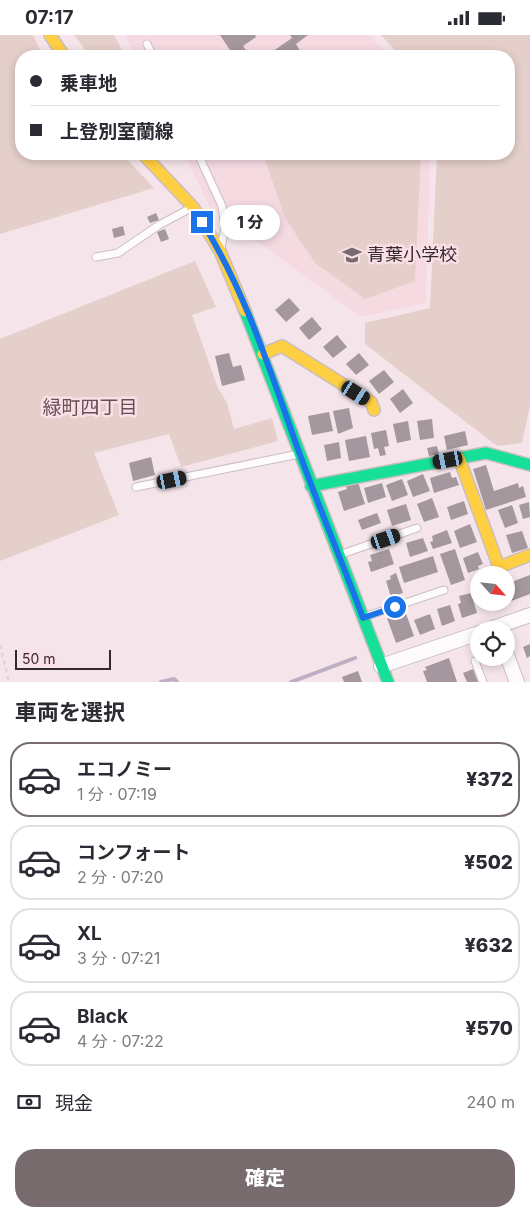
<!DOCTYPE html>
<html lang="ja">
<meta charset="utf-8">
<style>
body{margin:0;font-family:Inter,"Noto Sans JP",sans-serif;background:#f2f2f3;color:#2b2b33;height:100vh;display:flex;flex-direction:column;font-size:19px;white-space:nowrap}
*{box-sizing:border-box;margin:0}
p{font-size:16px;color:#7c7c81}
.icon{flex:none;width:28px;height:28px;fill:none;stroke:currentColor;stroke-width:2;stroke-linecap:round;stroke-linejoin:round}
.map{position:relative;height:647px;overflow:hidden}
.details{display:flex;flex-direction:column;background:#fff;flex:1}
.details>*{flex:none}
.hud{position:absolute;left:15px;top:15px;width:500px;height:110px;border-radius:20px;box-shadow:0 2px 8px #0003;display:grid;align-content:center;height:110px;padding:0 15px;background:#fff}
.needle{width:32px;rotate:117deg}
.controls{position:absolute;left:470px;top:531px;display:grid;gap:10px}
.controls a{display:grid;place-items:center;width:45px;height:45px;border-radius:50%;background:#fff;box-shadow:0 2px 8px #0003;font-size:25px}
.scale{position:absolute;left:15px;bottom:12px;width:96px;box-sizing:border-box;padding-left:5px;border:2px solid #34292c;border-top:0;font-size:14px;line-height:18px;white-space:nowrap;color:#34292c;-webkit-text-stroke:4px #fbdfe7;paint-order:stroke}
.end{position:absolute;width:22px;height:22px;margin:-11px;border:6px solid #1a73e8;background:#fff;box-shadow:0 0 0 2px #fff}
.from{border-radius:50%}
.bubble{position:absolute;height:35px;border-radius:18px;background:#fff;box-shadow:0 2px 8px #0003;font-size:16px;font-weight:800;line-height:35px;text-align:center}
.car{position:absolute;width:15px;height:30px;margin:-15px -8px;border-radius:6px;box-shadow:0 0 4px 1px #0007;background:linear-gradient(#222 24%,#8ab4d8 0 40%,#222 0 76%,#8ab4d8 0 86%,#222 0)}
.hud b{display:flex;align-items:center;gap:18px;height:48px;font-size:19px}
.hud b+b{border-top:1px solid #e1e1e2}
.hud i{width:12px;height:12px;background:#2b2b33}
ul{padding:0;list-style:none}
li{display:flex;align-items:center;gap:15px;height:75px;margin:0 10px 8px;padding:0 5px;border:2px solid #e1e1e2;border-radius:20px}
li div{flex:1}
li b{display:block;font-size:19px}
li em{font-style:normal;font-weight:800}
li.current{border-color:#786b6e}
li>.icon{width:45px;height:45px;stroke-width:1.5}
h2{padding:0 15px;font-size:22px;line-height:60px}
.pay{display:flex;align-items:center;gap:12px;height:55px;padding:0 15px;font-size:19px}
.pay p{margin-inline-start:auto}
.button{display:flex;gap:10px;margin-top:auto;padding:10px 15px}
.button a{flex:1;height:58px;border-radius:20px;background:#786b6e;color:#fff;font-size:20px;font-weight:800;line-height:58px;text-align:center}
.status{display:flex;justify-content:space-between;align-items:center;height:35px;padding:0 25px;background:#fff;direction:ltr}
.status svg{height:14px;fill:currentColor}
.map>svg:first-child{display:block}
.built{fill:#f6dae2}
.green{fill:#e5cfca}
.lines{fill:none;stroke-linecap:round;stroke-linejoin:round}
.stream{stroke:#bdaec1;stroke-width:4}
.building{fill:#a4979e}
.lane-casing{stroke:#cabec2;stroke-width:9}
.street-casing{stroke:#cabec2;stroke-width:16}
.fast-casing{stroke:#cabec2;stroke-width:14}
.slow-casing{stroke:#cabec2;stroke-width:14}
.path{stroke:#dbd7d7;stroke-width:2.5;stroke-dasharray:4 4;stroke-linecap:butt}
.lane{stroke:#fefbfc;stroke-width:7}
.street{stroke:#fefbfc;stroke-width:14}
.fast{stroke:#16e098;stroke-width:11}
.slow{stroke:#ffcf43;stroke-width:11}
.route{stroke:#1a73e8;stroke-width:6}
.labels{text-anchor:middle;stroke-width:5;stroke-linejoin:round;paint-order:stroke}
.poi-label{font-size:18px;fill:#34292c;stroke:#fbdfe7;text-anchor:start}
.neighbourhood-label{font-size:19px;fill:#674f56;stroke:#fbdfe7}
</style>
<div class="status"><b>07:17</b><svg viewBox="0 0 49 12"><path d="M0 12V9h3v3zM5 12V6h3v6zM10 12V3h3v9zM15 12V0h3v12zM26 1h20v11H26zM47 4h2v5h-2z"/></svg></div>
<div class="map">
<svg width="530" height="647" viewBox="0 0 530 647">
<rect width="100%" height="100%" fill="#f5e5ea"/>
<!-- built -->
<g class="built">
<polygon points="125,0 370,0 389,21 135,21"/>
<polygon points="184,119 430,119 426,268 361,282 210,172"/>
</g>
<!-- green -->
<g class="green">
<polygon points="0,0 33,0 43,21 21,21 21,119 122,119 154,153 0,199"/>
<polygon points="74,0 114,0 125,21 90,21"/>
<polygon points="381,0 530,0 530,370 522,408 497,411 365,309 365,288 430,273 437,119 509,119 509,21 400,21"/>
<polygon points="263,119 421,119 415,246 365,264 315,228 285,183"/>
<polygon points="195,226 216,272 192,280 218,353 227,368 234,394 272,383 278,406 181,432 169,399 94,418 119,480 0,526 0,304"/>
</g>
<g class="lines">
<!-- stream -->
<g class="stream">
<polyline points="161,647 174,644 177,647"/>
<polyline points="291,647 355,623"/>
</g>
</g>
<!-- building -->
<g class="building">
<polygon points="220,0 255,0 256,2 243,11 250,21 234,21"/>
<polygon points="290,0 308,0 296,9 303,21 266,21 292,3"/>
<polygon points="156,178 159,185 150,188 147,182"/>
<polygon points="123,191 125,200 114,203 112,194"/>
<polygon points="165,194 169,204 161,207 157,197"/>
<polygon points="289,263 300,275 286,287 275,275"/>
<polygon points="312,282 322,294 309,305 299,293"/>
<polygon points="337,300 347,312 333,323 323,312"/>
<polygon points="229,318 233,332 241,330 245,345 222,351 215,321"/>
<polygon points="359,318 369,330 356,340 346,329"/>
<polygon points="384,335 394,347 379,359 369,346"/>
<polygon points="403,354 413,368 400,378 390,364"/>
<polygon points="349,373 353,393 338,399 333,376"/>
<polygon points="329,377 333,396 312,400 308,381"/>
<polygon points="432,384 434,403 420,405 417,386"/>
<polygon points="408,386 411,405 397,408 393,389"/>
<polygon points="386,395 389,411 384,412 386,420 380,421 378,413 374,414 371,398"/>
<polygon points="465,396 468,410 447,415 444,401"/>
<polygon points="366,401 370,422 349,426 345,405"/>
<polygon points="339,407 341,423 327,426 324,410"/>
<polygon points="437,411 439,419 429,421 427,413"/>
<polygon points="151,422 155,440 133,446 129,428"/>
<polygon points="486,430 494,456 518,448 519,453 523,451 526,462 486,475 473,434"/>
<polygon points="450,437 452,443 456,442 459,450 434,458 430,443"/>
<polygon points="423,439 430,456 413,462 407,446"/>
<polygon points="402,444 408,460 392,466 386,450"/>
<polygon points="358,447 365,469 344,476 338,457 347,454 346,451"/>
<polygon points="382,448 386,462 368,468 364,453"/>
<polygon points="432,463 439,482 424,487 417,469"/>
<polygon points="464,466 468,479 451,485 447,472"/>
<polygon points="529,467 530,482 523,484 519,470"/>
<polygon points="406,469 411,485 392,491 387,475"/>
<polygon points="512,470 518,488 505,493 498,475"/>
<polygon points="377,478 381,488 362,495 358,485"/>
<polygon points="470,489 477,507 460,513 454,496"/>
<polygon points="447,495 452,508 433,514 430,507 433,506 432,501"/>
<polygon points="522,496 528,513 512,518 506,500"/>
<polygon points="423,503 428,516 410,522 406,508"/>
<polygon points="389,514 394,529 371,537 368,527 372,526 370,520"/>
<polygon points="455,514 465,545 451,550 440,519"/>
<polygon points="478,517 483,529 478,531 479,534 468,538 463,523"/>
<polygon points="433,521 438,537 404,548 399,532"/>
<polygon points="396,538 403,558 391,562 386,546 391,544 390,541"/>
<polygon points="530,540 530,559 506,568 506,549"/>
<polygon points="471,558 477,578 462,583 458,569 461,568 459,561"/>
<polygon points="450,570 455,586 442,591 437,574"/>
<polygon points="405,576 414,601 396,608 387,583"/>
<polygon points="430,579 435,594 420,600 414,585"/>
<polygon points="530,609 530,621 527,623 523,612"/>
<polygon points="449,623 457,647 427,647 423,636 427,635 425,632"/>
<polygon points="473,634 478,647 467,647 463,638"/>
<polygon points="358,636 362,647 344,647 342,642"/>
</g>
<g class="lines">
<!-- lane casing -->
<g class="lane-casing">
<g id="lane">
<polyline points="147,9 153,21"/>
<polyline points="198,119 222,171 225,193 221,212"/>
<polyline points="96,222 118,218 159,190 193,172"/>
<polyline points="136,452 299,419"/>
<polyline points="339,520 417,493"/>
<polyline points="364,582 444,555"/>
<polyline points="475,626 483,647"/>
</g>
</g>
<!-- street casing -->
<g class="street-casing">
<g id="street">
<polyline points="487,595 530,580"/>
<polyline points="506,618 517,647"/>
<polyline points="381,631 479,598"/>
</g>
</g>
<!-- fast casing -->
<g class="fast-casing">
<g id="fast">
<polyline points="245,276 388,647"/>
<polyline points="311,451 486,418 530,430"/>
</g>
</g>
<!-- slow casing -->
<g class="slow-casing">
<g id="slow">
<polyline points="50,0 64,21"/>
<polyline points="143,119 193,172 220,216 245,276"/>
<polyline points="263,319 282,311 371,367 374,375"/>
<polyline points="459,423 499,532 530,520"/>
</g>
</g>
<!-- path -->
<polyline class="path" points="0,610 9,647"/>
<!-- lane -->
<use href="#lane" class="lane"/>
<!-- street -->
<use href="#street" class="street"/>
<!-- fast -->
<use href="#fast" class="fast"/>
<!-- slow -->
<use href="#slow" class="slow"/>
</g>
<g class="lines">
<!-- route -->
<path class="route" d="M202 187C246 257 271 339 299 417 319 472 342 527 363 583L395 572"/>
</g>
<!-- icons -->
<defs>
<g id="school-bare" transform="scale(1.5)"><path d="M0-5L7-2L0 1L-7-2ZM-4 1L0 2.5L4 1V4Q0 6-4 4Z" fill="#786b6e" stroke="#fbdfe7" stroke-width="2.5" paint-order="stroke"/></g>
</defs>
<g fill-rule="evenodd">
<use href="#school-bare" x="352" y="220"/>
</g>
<g class="labels">
<!-- poi labels -->
<g class="poi-label">
<text x="367" y="226">青葉小学校</text>
</g>
<!-- neighbourhood labels -->
<g class="neighbourhood-label">
<text x="90" y="379">緑町四丁目</text>
</g>
</g>
</svg>
<div class="controls">
<a><svg class="needle" viewBox="-14 -14 28 28"><path d="M0-13l5 13h-10z" fill="#e53935"/><path d="M0 13l5-13h-10z" fill="#7c7c81"/></svg></a>
<a><svg class="icon" aria-label="locate" viewBox="0 0 24 24"><circle cx="12" cy="12" r="6"/><path d="M12 2v4M12 18v4M2 12h4M18 12h4"/></svg></a>
</div>
<div class="scale">50 m</div>
<i class="end from" style="left:395px;top:572px"></i>
<i class="end" style="left:202px;top:187px"></i>
<div class="bubble" style="left:220px;top:170px;width:60px">1 分</div>
<i class="car" style="left:356px;top:358px;rotate:122deg"></i>
<i class="car" style="left:448px;top:425px;rotate:259deg"></i>
<i class="car" style="left:172px;top:445px;rotate:78deg"></i>
<i class="car" style="left:386px;top:504px;rotate:71deg"></i>
<div class="hud">
<b><i class="from"></i>乗車地</b>
<b><i></i>上登別室蘭線</b>
</div>
</div>
<section class="details">
<h2>車両を選択</h2>
<ul>
<li class="current"><svg class="icon" aria-label="car" viewBox="0 0 24 24"><path d="M5 17H2v-5l4-1 3-4h7l3 4 3 1v5h-3M9 17h6M6 11h13"/><circle cx="7" cy="17" r="2"/><circle cx="17" cy="17" r="2"/></svg><div><b>エコノミー</b><p>1 分 · 07:19</p></div><em>¥372</em></li>
<li><svg class="icon" aria-label="car" viewBox="0 0 24 24"><path d="M5 17H2v-5l4-1 3-4h7l3 4 3 1v5h-3M9 17h6M6 11h13"/><circle cx="7" cy="17" r="2"/><circle cx="17" cy="17" r="2"/></svg><div><b>コンフォート</b><p>2 分 · 07:20</p></div><em>¥502</em></li>
<li><svg class="icon" aria-label="car" viewBox="0 0 24 24"><path d="M5 17H2v-5l4-1 3-4h7l3 4 3 1v5h-3M9 17h6M6 11h13"/><circle cx="7" cy="17" r="2"/><circle cx="17" cy="17" r="2"/></svg><div><b>XL</b><p>3 分 · 07:21</p></div><em>¥632</em></li>
<li><svg class="icon" aria-label="car" viewBox="0 0 24 24"><path d="M5 17H2v-5l4-1 3-4h7l3 4 3 1v5h-3M9 17h6M6 11h13"/><circle cx="7" cy="17" r="2"/><circle cx="17" cy="17" r="2"/></svg><div><b>Black</b><p>4 分 · 07:22</p></div><em>¥570</em></li>
</ul>
<div class="pay"><svg class="icon" aria-label="cash" viewBox="0 0 24 24"><path d="M3 7h18v10H3z"/><circle cx="12" cy="12" r="2"/></svg>現金<p>240 m</p></div>
<div class="button"><a>確定</a></div>
</section>
